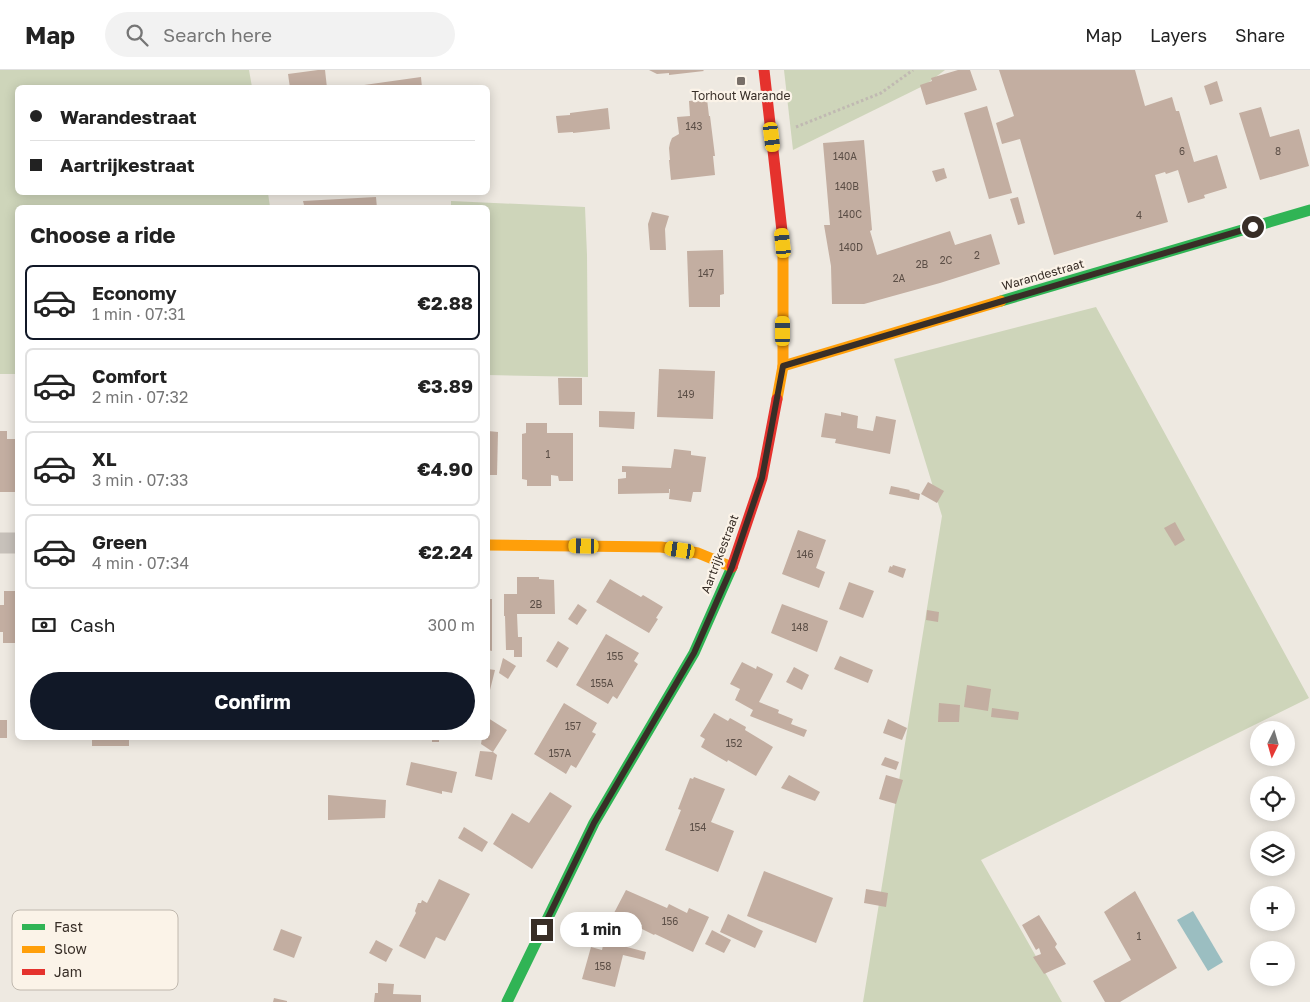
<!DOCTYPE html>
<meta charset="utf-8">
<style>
body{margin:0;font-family:"Golos Text",sans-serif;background:#f2f2f2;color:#222;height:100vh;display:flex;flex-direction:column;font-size:19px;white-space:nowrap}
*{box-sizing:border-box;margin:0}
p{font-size:16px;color:#767676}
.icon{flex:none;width:28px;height:28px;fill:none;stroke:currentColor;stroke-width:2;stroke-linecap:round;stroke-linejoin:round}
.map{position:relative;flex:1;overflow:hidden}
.side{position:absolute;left:15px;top:135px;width:475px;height:535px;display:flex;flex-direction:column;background:#fff;border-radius:8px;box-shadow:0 2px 12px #0003}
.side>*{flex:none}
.top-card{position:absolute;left:15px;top:15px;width:475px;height:110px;border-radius:8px;box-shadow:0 2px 12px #0003;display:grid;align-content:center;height:110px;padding:0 15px;background:#fff}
.needle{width:32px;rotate:185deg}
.tools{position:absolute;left:1250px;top:651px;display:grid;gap:10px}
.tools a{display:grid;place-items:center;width:45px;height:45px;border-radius:50%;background:#fff;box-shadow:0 2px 12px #0003;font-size:25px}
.end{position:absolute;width:22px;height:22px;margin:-11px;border:6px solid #382e27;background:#fff;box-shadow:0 0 0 2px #fff}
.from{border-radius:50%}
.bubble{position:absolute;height:35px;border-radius:18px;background:#fff;box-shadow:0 2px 12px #0003;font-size:16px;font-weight:700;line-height:35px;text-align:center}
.car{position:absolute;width:15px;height:30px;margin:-15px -8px;border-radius:6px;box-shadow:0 0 4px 1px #0007;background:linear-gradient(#f5c518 24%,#345 0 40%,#f5c518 0 76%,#345 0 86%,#f5c518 0)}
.top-card b{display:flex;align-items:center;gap:18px;height:48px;font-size:19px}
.top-card b+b{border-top:1px solid #e0e0e0}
.top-card i{width:12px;height:12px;background:#222}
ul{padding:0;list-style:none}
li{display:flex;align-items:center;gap:15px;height:75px;margin:0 10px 8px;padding:0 5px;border:2px solid #e0e0e0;border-radius:8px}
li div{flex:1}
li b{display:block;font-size:19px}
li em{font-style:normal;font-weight:700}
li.active{border-color:#111827}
li>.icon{width:45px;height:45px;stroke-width:1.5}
h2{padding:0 15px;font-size:22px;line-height:60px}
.pay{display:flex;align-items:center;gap:12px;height:55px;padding:0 15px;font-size:19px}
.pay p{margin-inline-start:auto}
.button{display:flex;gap:10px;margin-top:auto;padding:10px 15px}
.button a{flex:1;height:58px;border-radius:30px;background:#111827;color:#fff;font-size:20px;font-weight:700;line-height:58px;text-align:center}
header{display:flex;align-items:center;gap:30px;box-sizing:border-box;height:70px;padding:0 25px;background:#fff;border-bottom:1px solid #e0e0e0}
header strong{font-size:24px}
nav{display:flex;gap:28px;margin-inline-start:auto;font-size:18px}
.search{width:350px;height:45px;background:#f2f2f2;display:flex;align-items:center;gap:12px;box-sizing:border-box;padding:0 18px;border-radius:28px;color:#767676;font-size:19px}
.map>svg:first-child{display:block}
.green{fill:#ced5ba}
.water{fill:#9bbec1}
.building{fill:#c3aea1}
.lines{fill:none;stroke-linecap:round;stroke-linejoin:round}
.path{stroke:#c0b9b2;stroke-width:3;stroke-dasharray:2.5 2.5;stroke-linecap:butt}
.street{stroke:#c7c1ba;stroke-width:21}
.fast{stroke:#30b455;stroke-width:11}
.slow{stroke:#ff9f0a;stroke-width:11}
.jam{stroke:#e5322d;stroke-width:11}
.route{stroke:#382e27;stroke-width:6}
.poi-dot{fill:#786f68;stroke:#fbf3e8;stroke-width:2}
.labels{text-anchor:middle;stroke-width:4.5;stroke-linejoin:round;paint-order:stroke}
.number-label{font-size:10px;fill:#5b4e46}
.poi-label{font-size:12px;fill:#382e27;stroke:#fbf3e8}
.street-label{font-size:12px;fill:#382e27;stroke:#fbf3e8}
.key{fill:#fbf3e8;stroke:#c0b8ae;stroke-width:1}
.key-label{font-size:14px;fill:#382e27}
</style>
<header>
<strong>Map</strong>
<div class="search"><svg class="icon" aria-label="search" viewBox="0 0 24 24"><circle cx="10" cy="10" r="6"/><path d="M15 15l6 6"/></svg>Search here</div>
<nav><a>Map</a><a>Layers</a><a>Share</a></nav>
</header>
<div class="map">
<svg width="1310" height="932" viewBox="0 0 1310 932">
<rect width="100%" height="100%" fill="#eee9e1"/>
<!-- green -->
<g class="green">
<polygon points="0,0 249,0 252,17 18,18 18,122 268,123 270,137 18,138 17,304 0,304"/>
<polygon points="784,0 945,0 925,15 793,80"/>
<polygon points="451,131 585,137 587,185 588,307 488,305 488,138 451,137"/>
<polygon points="1096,237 1309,628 981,790 1062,932 863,932 942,446 894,289"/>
</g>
<!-- water -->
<polygon class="water" points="1193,841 1223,892 1208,901 1177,850"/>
<!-- building -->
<g class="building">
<polygon points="318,0 325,0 327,18 290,18 288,4"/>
<polygon points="649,0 703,0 704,1 669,5 669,3 657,4"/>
<polygon points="958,0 970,0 977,20 926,35 920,15 932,11 931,8"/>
<polygon points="999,0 1135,0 1145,36 1172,27 1176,41 1179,41 1194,92 1217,85 1227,118 1204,125 1205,128 1188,133 1178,100 1166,104 1165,102 1155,105 1168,152 1054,185 1020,69 1002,74 996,53 1014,46"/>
<polygon points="421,7 422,18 357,18 357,16"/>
<polygon points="1217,11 1223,31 1210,35 1204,16"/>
<polygon points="707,29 709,46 710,46 715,86 713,86 715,105 671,110 669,90 670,90 669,78 670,73 672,68 679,64 677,47 690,46 689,31"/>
<polygon points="987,36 1012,123 989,129 964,43"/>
<polygon points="1261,37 1270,67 1299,59 1309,96 1260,110 1239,43"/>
<polygon points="608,38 610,59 573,63 573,62 558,63 556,46 570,45 570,43"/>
<polygon points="864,70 872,160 870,161 877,185 950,161 955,175 991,164 1000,194 940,213 864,234 832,234 831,196 824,155 830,155 823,73"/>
<polygon points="944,98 947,108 936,112 932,101"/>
<polygon points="376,127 377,138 292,138 292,135 304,135 303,131"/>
<polygon points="1018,127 1025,153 1018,155 1010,129"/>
<polygon points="652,142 669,146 665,159 666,180 650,180 648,154"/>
<polygon points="723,180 724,224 720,225 720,237 689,237 687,181"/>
<polygon points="659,299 715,301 713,349 657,347"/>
<polygon points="558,308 582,308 582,335 559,335"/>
<polygon points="599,341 635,342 634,359 599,357"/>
<polygon points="841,342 858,346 857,358 873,361 876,346 896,350 890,384 835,373 836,369 821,367 825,343 841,346"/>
<polygon points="526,353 547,353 547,363 573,363 573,411 559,411 558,406 551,405 551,416 527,416 527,410 522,409 522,364 526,363"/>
<polygon points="0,361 7,361 7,369 18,369 18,422 0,422"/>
<polygon points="488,361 498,362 497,405 488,405"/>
<polygon points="674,379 691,381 691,385 706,387 701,422 693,422 691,432 669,429 670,419 669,419 669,423 618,424 618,409 626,408 626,402 622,402 622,396 671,398"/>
<polygon points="928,412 944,421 937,433 921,424"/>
<polygon points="891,416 910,420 909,421 920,424 919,430 889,424"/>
<polygon points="1175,452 1185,470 1175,476 1164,458"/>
<polygon points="798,460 826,470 816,498 825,502 819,518 782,504"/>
<polygon points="893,495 906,499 903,508 888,502 890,496 892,497"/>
<polygon points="517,507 539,507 539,509 554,510 555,544 517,544 518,567 522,567 522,587 514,587 514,580 506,580 505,546 504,546 504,524 517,524"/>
<polygon points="610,509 641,527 643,525 663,537 656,548 658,549 649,563 596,532"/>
<polygon points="849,512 874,521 863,548 839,539"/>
<polygon points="4,521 18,521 18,573 3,573 3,562 0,562 0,535 4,535"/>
<polygon points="488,529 492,529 492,581 488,580"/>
<polygon points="578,534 587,540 577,555 568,549"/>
<polygon points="782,534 828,551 817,582 771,563"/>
<polygon points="927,540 939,542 938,552 926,550"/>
<polygon points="606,564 639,583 634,591 638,594 617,629 613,626 608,634 576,615"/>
<polygon points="558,571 569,578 557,598 546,591"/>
<polygon points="840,586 873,600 868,613 834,599"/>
<polygon points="503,588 516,596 508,609 499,603"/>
<polygon points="742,592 756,599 757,596 773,604 772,607 759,632 779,640 778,643 793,649 791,654 807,660 804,667 750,646 753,640 735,630 740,619 730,614"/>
<polygon points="794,597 809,605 802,620 786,612"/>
<polygon points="488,599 495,600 490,620 488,619"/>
<polygon points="967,615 991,619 988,641 964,637"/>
<polygon points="564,633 597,653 592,662 596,664 576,698 571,695 566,704 534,684"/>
<polygon points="939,633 960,635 959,652 938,652"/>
<polygon points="992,638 1019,642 1018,650 991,647"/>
<polygon points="714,643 728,651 730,648 746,657 745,660 773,677 756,706 728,690 727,692 701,677 705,669 700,666"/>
<polygon points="488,648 507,660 493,682 481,674 482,668 488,668"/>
<polygon points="888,649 907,658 902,670 883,663"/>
<rect x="0" y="650" width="7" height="18"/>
<rect x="92" y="668" width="37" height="8"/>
<polygon points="432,668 471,668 472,669 439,669 439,672 432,672"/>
<polygon points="480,681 493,682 497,685 492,710 475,706"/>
<polygon points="885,687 899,692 896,700 881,695"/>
<polygon points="411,692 457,702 452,723 442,721 442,724 406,715"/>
<polygon points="789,705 820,722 815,731 781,718"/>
<polygon points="886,705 903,710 896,734 879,729"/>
<polygon points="694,707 725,719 711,752 734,761 718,802 665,780 681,740 678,739 690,708 693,709"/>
<polygon points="550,722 572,736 532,799 493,774 512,743 529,753"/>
<polygon points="328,725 386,730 385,748 328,750"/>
<polygon points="464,757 488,772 482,782 458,768"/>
<polygon points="764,801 833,828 816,873 747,846"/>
<polygon points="439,809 470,824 445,871 436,867 425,889 399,876 416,843 415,841 418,833 421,833 422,830 427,833"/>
<polygon points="866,819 888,823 886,837 864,833"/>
<polygon points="626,820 667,838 669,834 687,843 689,838 709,847 693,882 655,864 654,865 640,858 642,855 614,843"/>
<polygon points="1135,821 1177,898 1120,932 1105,932 1093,911 1131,890 1104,842"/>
<polygon points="728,844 763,861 755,878 720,862"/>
<polygon points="1039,845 1057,874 1055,877 1066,894 1044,904 1033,887 1041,884 1039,878 1036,880 1022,855"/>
<polygon points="281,859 302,867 294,888 273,880"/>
<polygon points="712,860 731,870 724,883 705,874"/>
<polygon points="376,870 393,879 386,892 369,883"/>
<polygon points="604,871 646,882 644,890 623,885 615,917 582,909 591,877 602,880"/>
<polygon points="378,913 394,914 393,924 421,925 421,932 374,932 375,923 378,923"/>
<polygon points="274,928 287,931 287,932 273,932"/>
</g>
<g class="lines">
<!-- path -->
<polyline class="path" points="796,57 881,23 913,0"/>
<!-- street -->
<polyline class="street" points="0,473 18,473"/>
<!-- fast -->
<g class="fast">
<polyline points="1001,231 1310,140"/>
<polyline points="507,932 594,753 694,583 732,497"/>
</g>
<!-- slow -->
<g class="slow">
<polyline points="783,296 1001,231"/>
<polyline points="777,329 783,296 783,170"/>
<polyline points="488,475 661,477 698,483 732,497"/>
</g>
<!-- jam -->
<g class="jam">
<polyline points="764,0 783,170"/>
<polyline points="732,497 762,408 777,329"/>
</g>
</g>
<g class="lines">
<!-- route -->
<polyline class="route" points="542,860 594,753 694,583 732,497 762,408 783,296 1253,157"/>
</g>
<!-- markers -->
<rect class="poi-dot" x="736" y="6" width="10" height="10" rx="2.5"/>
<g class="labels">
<!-- number labels -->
<g class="number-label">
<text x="694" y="60">143</text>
<text x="1182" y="85">6</text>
<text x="1278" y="85">8</text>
<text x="845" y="90">140A</text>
<text x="847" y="120">140B</text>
<text x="850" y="148">140C</text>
<text x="1139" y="149">4</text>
<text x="851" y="181">140D</text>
<text x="977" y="189">2</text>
<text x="946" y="194">2C</text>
<text x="922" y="198">2B</text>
<text x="706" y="207">147</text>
<text x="899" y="212">2A</text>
<text x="686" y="328">149</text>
<text x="548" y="388">1</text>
<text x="805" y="488">146</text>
<text x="536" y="538">2B</text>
<text x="800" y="561">148</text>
<text x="615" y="590">155</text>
<text x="602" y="617">155A</text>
<text x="573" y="660">157</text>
<text x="734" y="677">152</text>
<text x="560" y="687">157A</text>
<text x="698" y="761">154</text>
<text x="670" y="855">156</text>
<text x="1139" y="870">1</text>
<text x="603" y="900">158</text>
</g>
<!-- poi labels -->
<g class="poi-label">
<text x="741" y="30">Torhout Warande</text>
</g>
<!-- street labels -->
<g class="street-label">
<text transform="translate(1043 205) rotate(-16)" y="4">Warandestraat</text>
<text transform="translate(720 484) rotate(-69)" y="4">Aartrijkestraat</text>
</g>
</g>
<!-- legend -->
<rect x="12" y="840" width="166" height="80" rx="8" class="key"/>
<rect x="22" y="854" width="23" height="6" fill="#30b455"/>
<rect x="22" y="876" width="23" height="7" fill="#ff9f0a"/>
<rect x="22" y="899" width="23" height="6" fill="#e5322d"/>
<g class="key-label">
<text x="54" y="862">Fast</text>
<text x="54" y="884">Slow</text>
<text x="54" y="907">Jam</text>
</g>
</svg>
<div class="tools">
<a><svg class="needle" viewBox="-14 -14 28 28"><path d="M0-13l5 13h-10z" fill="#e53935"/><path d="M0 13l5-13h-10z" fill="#767676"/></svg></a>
<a><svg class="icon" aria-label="locate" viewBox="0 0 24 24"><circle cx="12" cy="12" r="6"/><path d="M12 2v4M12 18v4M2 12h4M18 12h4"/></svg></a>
<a><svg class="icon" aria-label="layers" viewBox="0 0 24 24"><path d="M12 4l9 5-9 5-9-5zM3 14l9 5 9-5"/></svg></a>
<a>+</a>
<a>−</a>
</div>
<i class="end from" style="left:1253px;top:157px"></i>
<i class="end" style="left:542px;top:860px"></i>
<div class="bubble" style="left:560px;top:842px;width:82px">1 min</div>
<i class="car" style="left:772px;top:67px;rotate:173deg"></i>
<i class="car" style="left:783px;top:173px;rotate:354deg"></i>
<i class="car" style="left:783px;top:261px;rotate:0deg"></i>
<i class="car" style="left:584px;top:476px;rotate:271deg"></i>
<i class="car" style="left:680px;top:480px;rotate:279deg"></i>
<div class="top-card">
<b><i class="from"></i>Warandestraat</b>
<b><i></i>Aartrijkestraat</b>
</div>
<section class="side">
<h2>Choose a ride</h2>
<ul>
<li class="active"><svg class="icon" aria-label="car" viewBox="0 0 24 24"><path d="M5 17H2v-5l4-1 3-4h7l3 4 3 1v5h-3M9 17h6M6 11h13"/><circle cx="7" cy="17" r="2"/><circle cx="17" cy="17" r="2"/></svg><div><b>Economy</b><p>1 min · 07:31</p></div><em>€2.88</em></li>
<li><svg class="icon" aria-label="car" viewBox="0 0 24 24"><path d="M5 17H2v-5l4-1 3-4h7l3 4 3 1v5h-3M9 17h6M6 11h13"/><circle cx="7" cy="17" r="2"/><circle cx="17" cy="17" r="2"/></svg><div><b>Comfort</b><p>2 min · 07:32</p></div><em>€3.89</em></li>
<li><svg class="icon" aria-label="car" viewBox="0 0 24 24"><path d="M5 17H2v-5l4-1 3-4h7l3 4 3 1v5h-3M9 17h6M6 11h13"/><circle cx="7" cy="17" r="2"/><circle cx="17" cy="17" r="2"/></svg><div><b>XL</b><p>3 min · 07:33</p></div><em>€4.90</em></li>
<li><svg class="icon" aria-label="car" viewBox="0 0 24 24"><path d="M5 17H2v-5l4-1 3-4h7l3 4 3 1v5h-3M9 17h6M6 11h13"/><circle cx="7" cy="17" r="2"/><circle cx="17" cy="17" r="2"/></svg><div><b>Green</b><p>4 min · 07:34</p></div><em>€2.24</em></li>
</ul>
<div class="pay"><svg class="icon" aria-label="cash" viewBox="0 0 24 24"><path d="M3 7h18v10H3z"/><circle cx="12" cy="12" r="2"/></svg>Cash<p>300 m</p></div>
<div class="button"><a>Confirm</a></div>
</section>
</div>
